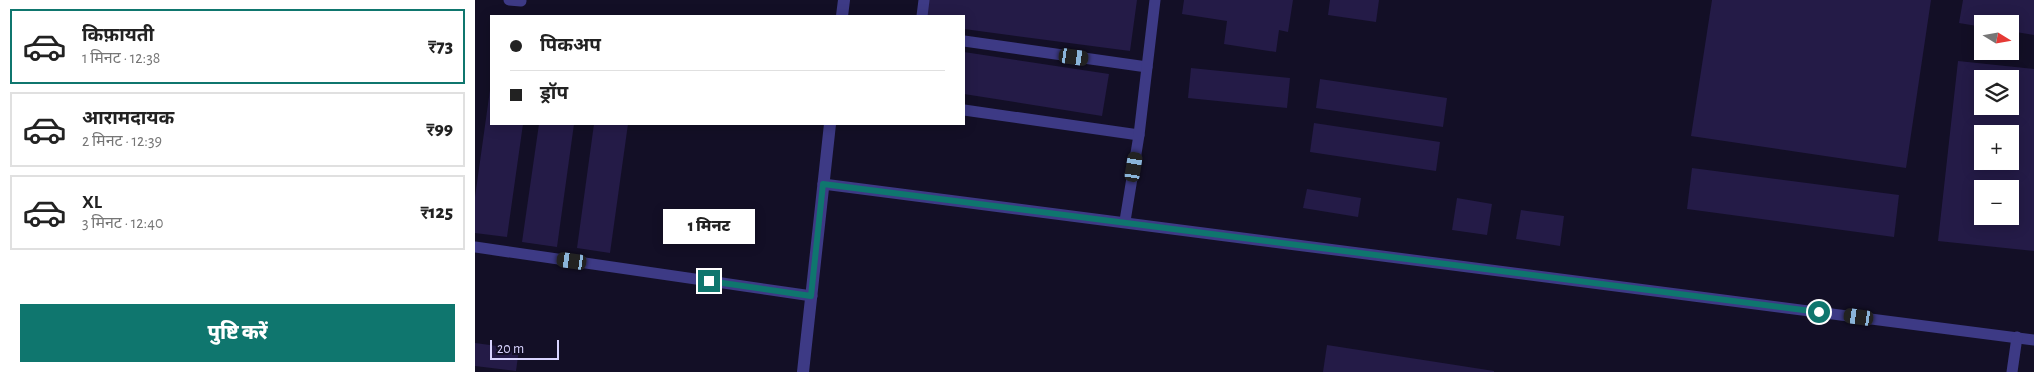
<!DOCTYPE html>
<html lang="hi">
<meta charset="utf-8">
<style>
body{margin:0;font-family:"Alegreya Sans","Noto Sans Devanagari",sans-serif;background:#f6f6f6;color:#222;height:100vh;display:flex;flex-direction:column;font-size:19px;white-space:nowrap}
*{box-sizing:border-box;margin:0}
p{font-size:16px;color:#767676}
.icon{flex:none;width:28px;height:28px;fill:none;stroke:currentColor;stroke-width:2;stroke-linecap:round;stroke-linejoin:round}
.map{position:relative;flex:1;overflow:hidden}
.details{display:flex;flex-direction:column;background:#fff;width:475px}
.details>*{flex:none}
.hud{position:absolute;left:15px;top:15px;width:475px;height:110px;border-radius:0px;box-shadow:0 2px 12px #0003;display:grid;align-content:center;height:110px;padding:0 20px;background:#fff}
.needle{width:32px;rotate:101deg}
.tools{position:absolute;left:1499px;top:15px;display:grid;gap:10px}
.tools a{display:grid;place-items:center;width:45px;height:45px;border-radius:0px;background:#fff;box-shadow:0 2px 12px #0003;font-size:25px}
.scale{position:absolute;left:15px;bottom:12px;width:69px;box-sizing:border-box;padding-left:5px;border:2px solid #d9d4ff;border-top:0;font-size:14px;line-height:18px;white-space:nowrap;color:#d9d4ff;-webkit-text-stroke:4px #130f26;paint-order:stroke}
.end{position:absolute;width:22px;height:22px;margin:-11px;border:6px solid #0f766e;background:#fff;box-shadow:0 0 0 2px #fff}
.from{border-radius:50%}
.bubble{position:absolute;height:35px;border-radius:0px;background:#fff;box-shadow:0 2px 12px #0003;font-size:16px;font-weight:800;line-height:35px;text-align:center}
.car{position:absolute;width:15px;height:30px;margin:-15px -8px;border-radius:6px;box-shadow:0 0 4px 1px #0007;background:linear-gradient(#222 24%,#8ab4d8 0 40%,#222 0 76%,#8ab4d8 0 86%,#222 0)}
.hud b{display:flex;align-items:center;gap:18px;height:48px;font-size:19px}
.hud b+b{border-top:1px solid #e0e0e0}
.hud i{width:12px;height:12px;background:#222}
ul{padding:9px 0 0;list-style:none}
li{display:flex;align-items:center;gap:15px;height:75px;margin:0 10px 8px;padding:0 10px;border:2px solid #e0e0e0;border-radius:0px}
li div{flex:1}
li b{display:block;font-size:19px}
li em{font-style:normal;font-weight:800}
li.on{border-color:#0f766e}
li>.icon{width:45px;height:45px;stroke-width:1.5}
.primary-button{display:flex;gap:10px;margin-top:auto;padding:10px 20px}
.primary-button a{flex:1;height:58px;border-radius:0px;background:#0f766e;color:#fff;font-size:20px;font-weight:800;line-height:58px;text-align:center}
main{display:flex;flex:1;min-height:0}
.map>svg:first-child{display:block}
.building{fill:#241b47;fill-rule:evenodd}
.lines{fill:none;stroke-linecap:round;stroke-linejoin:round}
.lane{stroke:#3d3a85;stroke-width:11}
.street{stroke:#3d3a85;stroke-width:12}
.route{stroke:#0f766e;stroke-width:6}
</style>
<main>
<section class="details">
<ul>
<li class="on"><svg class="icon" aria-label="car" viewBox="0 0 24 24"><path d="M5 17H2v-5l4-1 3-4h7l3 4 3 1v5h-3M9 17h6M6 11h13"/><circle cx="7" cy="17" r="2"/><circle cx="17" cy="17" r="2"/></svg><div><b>किफ़ायती</b><p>1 मिनट · 12:38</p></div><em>₹73</em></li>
<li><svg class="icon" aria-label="car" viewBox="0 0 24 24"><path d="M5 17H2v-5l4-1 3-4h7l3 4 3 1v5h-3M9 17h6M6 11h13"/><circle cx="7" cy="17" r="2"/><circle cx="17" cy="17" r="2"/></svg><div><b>आरामदायक</b><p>2 मिनट · 12:39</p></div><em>₹99</em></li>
<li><svg class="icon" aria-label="car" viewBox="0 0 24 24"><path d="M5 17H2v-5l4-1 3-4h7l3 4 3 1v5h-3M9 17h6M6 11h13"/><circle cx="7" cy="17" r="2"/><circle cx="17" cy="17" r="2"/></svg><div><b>XL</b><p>3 मिनट · 12:40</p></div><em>₹125</em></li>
</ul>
<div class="primary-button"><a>पुष्टि करें</a></div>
</section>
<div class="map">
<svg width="1559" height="372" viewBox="0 0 1559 372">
<rect width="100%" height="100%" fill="#130f26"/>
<!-- building -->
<g class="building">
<polygon points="453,0 662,0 655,51 489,29 489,16 451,16"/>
<polygon points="709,0 818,0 813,32 804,30 801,52 749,44 752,21 707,14"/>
<polygon points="855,0 904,0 901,22 853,15"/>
<polygon points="1237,0 1456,0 1431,168 1216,136"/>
<polygon points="1488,0 1559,0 1559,35 1535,31 1535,24 1508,24 1508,27 1484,23"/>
<polygon points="489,52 634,74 627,116 489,94"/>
<path d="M1483 61 1559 69V251L1463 241ZM1508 79H1535V106H1508ZM1508 134H1535V161H1508ZM1508 189H1535V216H1508Z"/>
<polygon points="716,68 815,78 812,108 713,98"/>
<polygon points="845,79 972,98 968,127 841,108"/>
<polygon points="15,90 16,124 48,124 32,237 0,233 0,197"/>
<polygon points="839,123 965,142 961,171 835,152"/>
<polygon points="64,124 99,124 82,247 47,242"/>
<polygon points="119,124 153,124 135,253 102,248"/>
<polygon points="1217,168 1424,195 1419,237 1212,209"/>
<polygon points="832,189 886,198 883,217 828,208"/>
<polygon points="982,198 1017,204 1012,235 977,230"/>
<polygon points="1046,210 1089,216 1085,246 1041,239"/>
<polygon points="0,343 44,349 41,371 0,366"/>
<polygon points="852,345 1019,371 1019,372 848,372"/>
</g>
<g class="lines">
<!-- lane -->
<g class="lane">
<polyline points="34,0 46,1"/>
<polyline points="447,16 449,0"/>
<polyline points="489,41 672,67"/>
<polyline points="489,110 664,135"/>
<polyline points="348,184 1559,340"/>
<polyline points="650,221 664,135 680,0"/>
<polyline points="0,247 337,296"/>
<polyline points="1537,372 1542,337"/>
</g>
<!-- street -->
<g class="street">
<polyline points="367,16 369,0"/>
<polyline points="328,372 355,124"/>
</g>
</g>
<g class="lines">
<!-- route -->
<polyline class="route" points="234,281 336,296 348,184 1344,312"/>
</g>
</svg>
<div class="tools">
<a><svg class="needle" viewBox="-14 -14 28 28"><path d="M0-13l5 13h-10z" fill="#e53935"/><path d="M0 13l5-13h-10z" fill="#767676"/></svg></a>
<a><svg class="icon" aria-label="layers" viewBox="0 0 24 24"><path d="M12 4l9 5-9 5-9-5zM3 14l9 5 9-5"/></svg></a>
<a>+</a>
<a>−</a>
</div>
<div class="scale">20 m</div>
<i class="end from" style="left:1344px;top:312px"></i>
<i class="end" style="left:234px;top:281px"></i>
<div class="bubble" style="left:188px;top:209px;width:92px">1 मिनट</div>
<i class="car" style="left:599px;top:57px;rotate:98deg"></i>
<i class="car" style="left:659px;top:167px;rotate:9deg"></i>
<i class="car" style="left:97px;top:261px;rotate:278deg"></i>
<i class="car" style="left:1384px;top:317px;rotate:278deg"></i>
<div class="hud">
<b><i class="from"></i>पिकअप</b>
<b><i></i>ड्रॉप</b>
</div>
</div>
</main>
